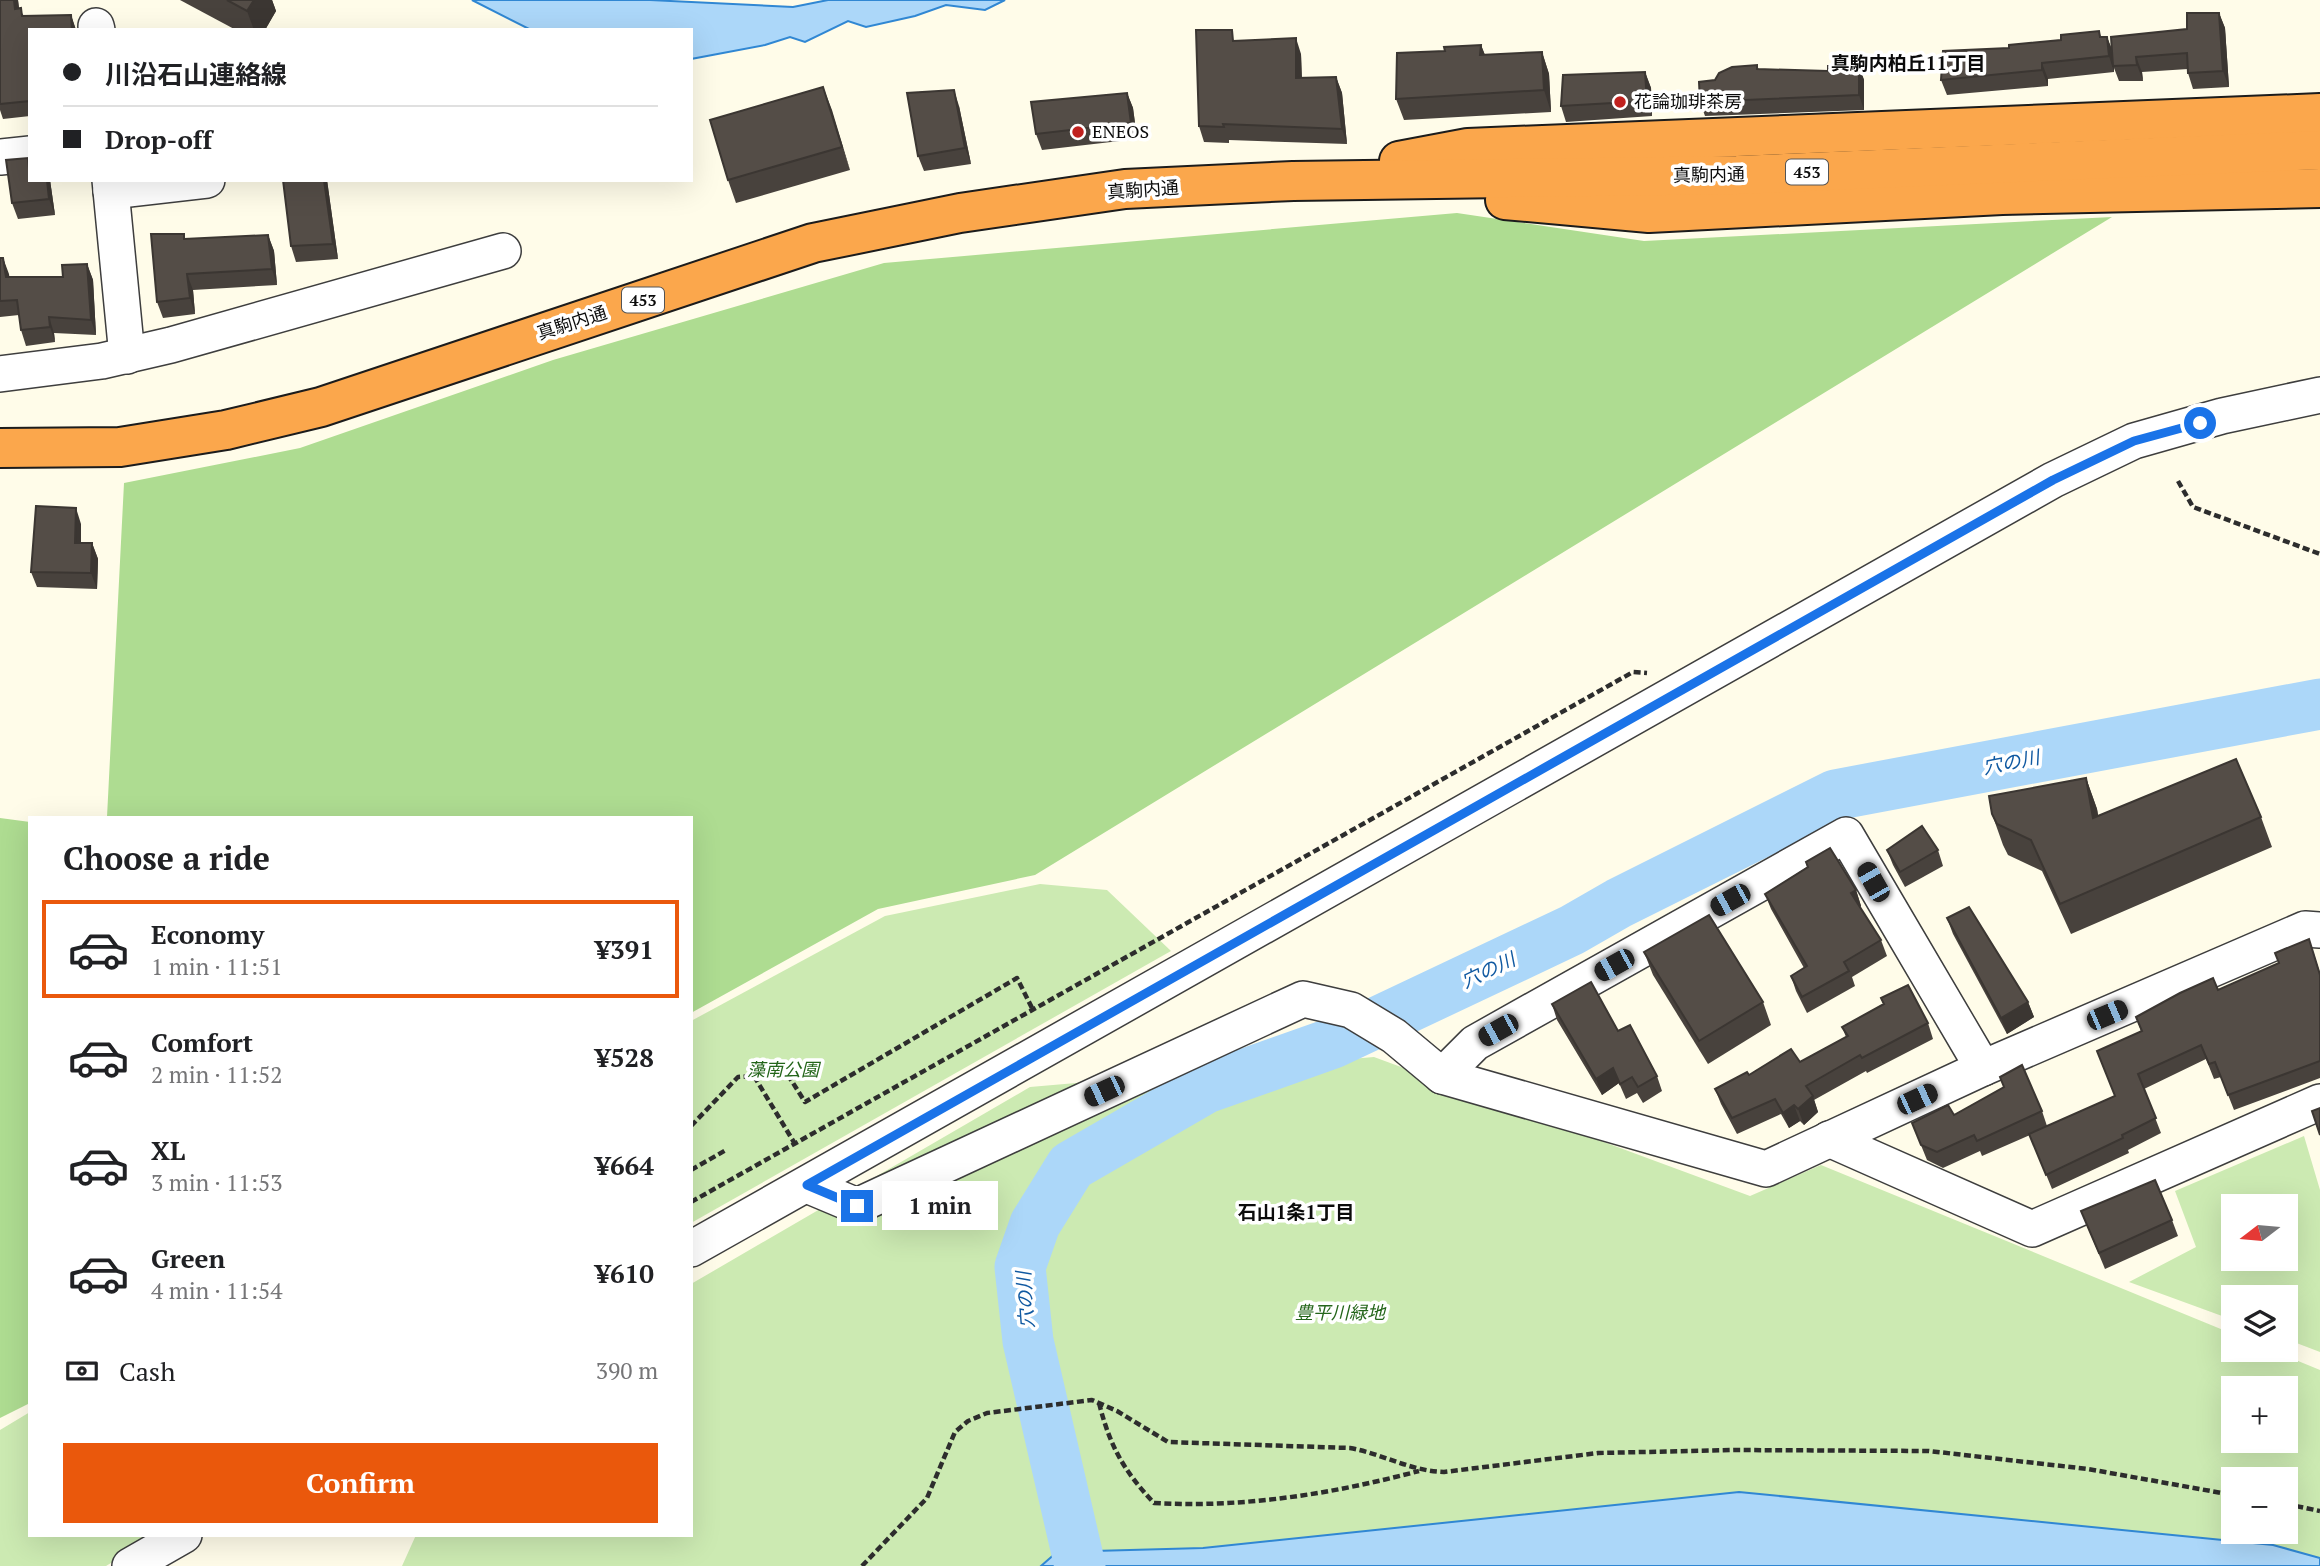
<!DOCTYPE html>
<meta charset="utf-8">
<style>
body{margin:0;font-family:"PT Serif","Noto Sans JP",serif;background:#f6f6f6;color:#202124;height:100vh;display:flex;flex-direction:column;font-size:26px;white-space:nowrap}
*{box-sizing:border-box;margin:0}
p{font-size:23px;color:#757577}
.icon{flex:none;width:38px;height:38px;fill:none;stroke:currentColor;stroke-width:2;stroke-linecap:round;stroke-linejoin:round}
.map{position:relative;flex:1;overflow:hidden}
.sheet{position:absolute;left:28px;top:816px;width:665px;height:721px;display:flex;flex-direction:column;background:#fff;border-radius:0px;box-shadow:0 7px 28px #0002}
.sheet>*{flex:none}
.top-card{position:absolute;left:28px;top:28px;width:665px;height:154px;border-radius:0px;box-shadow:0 7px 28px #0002;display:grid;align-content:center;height:154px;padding:0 35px;background:#fff}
.needle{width:46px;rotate:254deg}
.tools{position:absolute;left:2221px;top:1194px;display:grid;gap:14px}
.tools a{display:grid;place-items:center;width:77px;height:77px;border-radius:0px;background:#fff;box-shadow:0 7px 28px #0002;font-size:35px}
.end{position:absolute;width:32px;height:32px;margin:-16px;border:9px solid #1a73e8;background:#fff;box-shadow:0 0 0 4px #fff}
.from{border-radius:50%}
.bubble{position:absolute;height:49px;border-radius:0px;background:#fff;box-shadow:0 7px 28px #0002;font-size:23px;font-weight:600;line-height:49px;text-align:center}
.car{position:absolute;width:21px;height:42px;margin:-21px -10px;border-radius:9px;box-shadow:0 0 5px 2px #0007;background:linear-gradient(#222 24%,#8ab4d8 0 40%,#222 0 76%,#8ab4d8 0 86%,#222 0)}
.top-card b{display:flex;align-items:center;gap:24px;height:66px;font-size:26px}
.top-card b+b{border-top:2px solid #e0e0e0}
.top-card i{width:18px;height:18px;background:#202124}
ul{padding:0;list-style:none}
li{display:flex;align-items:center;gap:21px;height:98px;margin:0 14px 10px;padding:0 21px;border:4px solid transparent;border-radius:0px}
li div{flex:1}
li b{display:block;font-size:26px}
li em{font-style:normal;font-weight:600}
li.selected{border-color:#ea580c}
li>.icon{width:63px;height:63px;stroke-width:1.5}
h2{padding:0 35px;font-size:32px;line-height:84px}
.pay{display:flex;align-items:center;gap:18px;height:77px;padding:0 35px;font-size:26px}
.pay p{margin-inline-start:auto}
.primary-button{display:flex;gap:14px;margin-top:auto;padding:14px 35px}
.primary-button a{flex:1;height:80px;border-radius:0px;background:#ea580c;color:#fff;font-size:28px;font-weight:600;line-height:80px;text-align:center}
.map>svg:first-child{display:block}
.green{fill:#cceab2;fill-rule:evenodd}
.forest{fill:#aedc91}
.water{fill:#acd7f9;stroke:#3087d3;stroke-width:2}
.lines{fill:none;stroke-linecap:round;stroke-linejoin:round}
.river{stroke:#acd7f9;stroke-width:51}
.minor-casing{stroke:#3e3e3e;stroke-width:38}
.highway-casing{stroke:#1c1c1c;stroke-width:42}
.path{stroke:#2d2d2d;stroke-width:4.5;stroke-dasharray:7 3.5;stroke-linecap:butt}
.minor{stroke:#fff;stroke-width:35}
.highway{stroke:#fba74c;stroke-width:38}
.wall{fill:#48423d}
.shaded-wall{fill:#3b3632}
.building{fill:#544d47;stroke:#3b3632;stroke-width:2}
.route{stroke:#1a73e8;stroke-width:9}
.poi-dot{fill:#c0211e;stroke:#fff;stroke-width:2.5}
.labels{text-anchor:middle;stroke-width:7;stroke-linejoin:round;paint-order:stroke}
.shield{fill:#fff;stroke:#545454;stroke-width:2}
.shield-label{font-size:16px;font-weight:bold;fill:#0b0b0b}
.poi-label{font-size:18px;fill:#0b0b0b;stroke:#fff;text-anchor:start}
.street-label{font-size:18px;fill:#0b0b0b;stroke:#fff}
.park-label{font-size:18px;font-style:italic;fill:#24651a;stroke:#fff}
.neighbourhood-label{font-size:19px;font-weight:bold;fill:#0b0b0b;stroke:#fff}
.water-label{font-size:19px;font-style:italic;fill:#1059a1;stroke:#fff}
</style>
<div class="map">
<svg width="2320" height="1566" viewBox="0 0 2320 1566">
<rect width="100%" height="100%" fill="#fffce9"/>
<!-- green -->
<g class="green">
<polygon points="1040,884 1107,890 1171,951 691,1223 691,1021 885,916"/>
<path d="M1374 1057 1750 1196 1821 1165 2233 1334V1349H2269L2320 1370V1566H402L416 1535H691V1284L1030 1087ZM2233 1388H2286V1440H2233ZM2233 1479H2286V1531H2233Z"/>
<path d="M2304 1136 2320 1190V1352L2286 1339V1297H2233V1320L2129 1282 2196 1247 2175 1191ZM2233 1206H2286V1258H2233Z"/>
<polygon points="30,1412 30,1535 157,1535 106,1566 0,1566 0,1430"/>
</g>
<!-- forest -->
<g class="forest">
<polygon points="1457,213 1644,241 2112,217 1035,875 878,909 691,1013 691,817 107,817 124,483 300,448 553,360 884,263"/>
<polygon points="0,818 30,822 30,1403 0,1418"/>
</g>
<!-- water -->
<g class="water">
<polygon points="472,0 650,0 793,7 828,0 1005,0 985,10 946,5 915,16 866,27 848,21 805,42 790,37 765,45 691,59 691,30 531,30"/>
<polygon points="1739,1492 2273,1545 2320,1558 2320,1566 1041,1566 1057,1552 1203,1548"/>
</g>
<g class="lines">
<!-- river -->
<polyline class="river" points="1080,1566 1028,1341 1020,1267 1035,1224 1071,1166 1206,1088 1333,1043 1572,930 1619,903 1835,795 2320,704"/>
<!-- minor casing -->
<g class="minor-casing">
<g id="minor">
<polyline points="96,26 97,30"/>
<polyline points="0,157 30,154"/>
<polyline points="110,180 127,356"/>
<polyline points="111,191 207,180"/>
<polyline points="0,374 102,361 171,345 503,251"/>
<polyline points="1442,1076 1475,1043 1846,835 1983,1068"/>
<polyline points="1829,1139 2032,1229 2320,1102"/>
<polyline points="807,1185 857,1206 1303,999 1351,1010 1394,1036 1442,1076 1766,1169 1983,1068 2305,929 2320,930"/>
<polyline points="691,1249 2053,480 2134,441 2222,416 2320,395"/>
<polyline points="130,1566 184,1535"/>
</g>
</g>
<!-- highway casing -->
<g class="highway-casing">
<g id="highway">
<polyline points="1399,161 1468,148 2320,113"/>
<polyline points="1505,200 1649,213 2002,195 2320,188"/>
<polyline points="0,448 120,447 226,430 321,407 813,243 960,213 1125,189 1293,181 1737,175 2320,150"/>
</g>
</g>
<!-- path -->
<g class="path">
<polyline points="2178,481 2193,507 2320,554"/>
<polyline points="754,1076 781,1064 805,1102 1017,978 1033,1010"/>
<polyline points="691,1126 738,1077 754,1076 795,1144"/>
<polyline points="691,1170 726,1150"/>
<polyline points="691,1202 1633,672 1647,673"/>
<path d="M1099 1403C1110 1446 1123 1470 1154 1503 1243 1508 1332 1494 1419 1471"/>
<polyline points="2286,1504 2320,1511"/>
<path d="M862 1566 927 1498 955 1432 968 1421 987 1413 1092 1400 1117 1411 1168 1442 1350 1448C1383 1454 1410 1471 1444 1472L1598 1453 1735 1450 1929 1451 2088 1469 2233 1495"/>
</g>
<!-- minor -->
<use href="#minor" class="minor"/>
<!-- highway -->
<use href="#highway" class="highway"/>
</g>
<!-- wall -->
<g class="wall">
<polygon points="0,0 18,0 19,9 24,16 71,15 76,30 30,30 30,116 3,119 0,110"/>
<polygon points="180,0 272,0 276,11 265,30 236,30"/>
<polygon points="2219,13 2225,28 2229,87 2193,89 2188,73 2188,69 2142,72 2143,81 2119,81 2114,68 2114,72 2048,79 2048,86 1947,95 1941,80 2009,48 2061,40 2099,31 2101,37 2107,37 2112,50 2187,29"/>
<polygon points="1236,41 1301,54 1302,78 1336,77 1342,93 1347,144 1229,140 1229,143 1204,142 1199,126"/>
<polygon points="1481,45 1485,55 1542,52 1549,74 1551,112 1404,120 1396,99 1445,51"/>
<polygon points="1757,65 1759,70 1828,71 1859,66 1864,80 1864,110 1705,116 1700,102 1715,80"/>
<polygon points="1645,72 1651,88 1652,116 1566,122 1561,106"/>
<polygon points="823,87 850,170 736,203 728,180"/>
<polygon points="1127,93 1133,108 1137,139 1042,150 1036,134"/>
<polygon points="959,106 971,164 924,171 918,156"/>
<polygon points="30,180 50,180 55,215 18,219 12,203"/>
<polygon points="327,180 338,259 296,262 291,246"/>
<polygon points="184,234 185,239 268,235 274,251 277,285 193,290 195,314 163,318 157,302"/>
<polygon points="0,258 3,258 9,277 63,277 87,264 93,280 96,335 54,333 55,342 26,346 21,330 19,315 0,317"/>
<polygon points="81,524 81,543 92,543 98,559 97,589 37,587 31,572"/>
<polygon points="2086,778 2097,809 2098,816 2261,817 2272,847 2071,934 2042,871 2008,855 2003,845 1992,814"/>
<polygon points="1887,850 1938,850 1943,866 1905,887 1893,865"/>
<polygon points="1806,862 1856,890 1861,906 1860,907 1881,940 1887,956 1852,977 1855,986 1807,1013 1796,991 1791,976 1804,968 1771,909 1765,894 1807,867"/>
<polygon points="1947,918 2028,1002 2034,1017 2007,1034 1953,934"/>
<polygon points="1644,952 1763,1002 1771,1025 1708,1064 1653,975"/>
<polygon points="2314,954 2320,973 2320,1078 2234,1110 2221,1077 2214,1079 2206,1059 2144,1089 2161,1133 2128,1150 2129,1153 2052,1189 2030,1135 1982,1156 1980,1151 1943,1168 1927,1160 1912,1123 1954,1115 2004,1088 2000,1077 2042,1111 2047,1126 2114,1096 2141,1031 2136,1017 2218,990"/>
<polygon points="1881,998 1928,1023 1933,1039 1867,1073 1866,1071 1814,1100 1818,1112 1804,1125 1800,1121 1789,1128 1781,1114 1737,1134 1721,1104 1715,1089 1800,1062 1846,1037 1842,1027 1883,1004"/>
<polygon points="1552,1004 1618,1031 1657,1076 1662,1091 1643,1103 1637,1093 1626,1099 1619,1083 1602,1095 1557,1020"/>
<polygon points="2081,1211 2172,1220 2178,1236 2105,1269"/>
</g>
<!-- shaded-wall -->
<g class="shaded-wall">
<polygon points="14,0 18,0 21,24 15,9"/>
<polygon points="254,0 272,0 276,11 265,30 254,30 247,11"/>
<polygon points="2219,13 2225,28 2229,87 2223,71"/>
<polygon points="71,15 76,30 72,30"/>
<polygon points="2107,37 2113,52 2114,72 2109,56"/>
<polygon points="1296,38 1301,54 1302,94 1296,78"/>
<polygon points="1481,45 1489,66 1480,55"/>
<polygon points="1542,52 1549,74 1551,112 1544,90"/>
<polygon points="2136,57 2142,72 2143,81 2137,65"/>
<polygon points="2042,63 2048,79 2048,86 2042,70"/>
<polygon points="1859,66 1864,80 1864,110 1859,95"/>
<polygon points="1645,72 1651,88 1652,116 1647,101"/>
<polygon points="1336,77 1342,93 1347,144 1342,129"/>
<polygon points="823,87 832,110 850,170 842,147"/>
<polygon points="954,90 959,106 971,164 965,148"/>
<polygon points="1127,93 1133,108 1137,139 1131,123"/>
<polygon points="47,180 50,180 55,215 49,199"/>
<polygon points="324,180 327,180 338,259 333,244"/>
<polygon points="268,235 274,251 277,285 272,269"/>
<polygon points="3,258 9,274 11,292 6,277"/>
<polygon points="87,264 93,280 96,335 91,320"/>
<polygon points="187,274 193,290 195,314 190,298"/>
<polygon points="49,317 54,333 55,342 50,327"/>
<polygon points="76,508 81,524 81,558 75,543"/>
<polygon points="92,543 98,559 97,589 91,573"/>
<polygon points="2086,778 2097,809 2104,848 2093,818"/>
<polygon points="1856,890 1861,906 1857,909 1851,893"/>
<polygon points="2028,1002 2034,1017 2007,1034 2001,1018"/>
<polygon points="1613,1068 1619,1083 1602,1095 1596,1079"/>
<polygon points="1813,1096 1818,1112 1804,1125 1798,1109"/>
<polygon points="1794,1105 1800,1121 1789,1128 1783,1113"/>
</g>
<!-- building -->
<g class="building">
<polygon points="0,0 14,0 15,9 21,8 22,16 71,15 72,30 30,30 30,101 0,104"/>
<polygon points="227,0 254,0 247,11"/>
<polygon points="2187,13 2219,13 2223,71 2188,73 2187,53 2136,57 2137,65 2113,66 2111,37 2187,29"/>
<polygon points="1196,30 1232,30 1233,41 1296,38 1296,78 1336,77 1342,129 1223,124 1224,127 1199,126"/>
<polygon points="2099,31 2100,37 2107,37 2109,56 2042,63 2042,70 1941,80 1943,51 2009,48 2009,45 2061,40 2061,35"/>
<polygon points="1481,45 1480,55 1542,52 1544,90 1396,99 1397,53 1445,51 1444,47"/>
<polygon points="1757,65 1757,69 1828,71 1828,66 1859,66 1859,95 1700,102 1699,82 1715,80 1719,73 1732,67"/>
<polygon points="1645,72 1647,101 1561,106 1563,75"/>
<polygon points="823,87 842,147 728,180 710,120"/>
<polygon points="954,90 965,148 918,156 907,93"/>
<polygon points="1127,93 1131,123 1036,134 1031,102"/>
<polygon points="28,158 30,180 47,180 49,199 12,203 6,160"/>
<polygon points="283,180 324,180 333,244 291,246"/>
<polygon points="151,234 184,234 184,239 268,235 272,269 187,274 190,298 157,302"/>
<polygon points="0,258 3,258 6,277 63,277 62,265 87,264 91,320 49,317 50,327 21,330 17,300 0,301"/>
<polygon points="36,506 76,508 75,543 92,543 91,573 31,572"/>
<polygon points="2236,759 2261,817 2060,904 2031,840 1997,824 1992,814 1989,796 2086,778 2093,818"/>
<polygon points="1922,826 1938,850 1900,872 1887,850"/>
<polygon points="1830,848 1856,890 1851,893 1881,940 1844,962 1849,971 1802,997 1791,976 1807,966 1765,894 1808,867 1806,862"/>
<polygon points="1969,907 2028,1002 2001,1018 1947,918"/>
<polygon points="1709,915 1763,1002 1699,1041 1644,952"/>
<polygon points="2309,939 2320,975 2320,1061 2228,1095 2215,1062 2209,1064 2201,1045 2138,1074 2156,1118 2122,1135 2123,1138 2046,1175 2029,1134 2115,1096 2097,1051 2142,1031 2136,1017 2180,993 2213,978 2218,990 2279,963 2275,953"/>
<polygon points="1591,982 1618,1031 1630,1025 1657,1076 1638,1087 1632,1077 1620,1084 1613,1068 1596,1079 1552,1004"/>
<polygon points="1908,985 1928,1023 1862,1058 1860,1055 1806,1086 1813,1096 1798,1109 1794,1105 1783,1113 1775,1099 1732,1118 1715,1089 1747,1072 1749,1075 1791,1049 1800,1062 1848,1036 1842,1027 1884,1004 1881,998"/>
<polygon points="2022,1065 2042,1111 1977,1141 1974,1135 1937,1152 1921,1145 1912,1123 1948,1105 1954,1115 2004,1087 2000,1077"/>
<polygon points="2320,1108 2320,1135 2312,1111"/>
<polygon points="2155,1180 2172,1220 2099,1253 2081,1211"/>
</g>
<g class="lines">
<!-- route -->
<polyline class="route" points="857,1206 807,1185 2053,480 2134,441 2200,423"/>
</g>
<!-- markers -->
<g class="poi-dot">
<circle cx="1620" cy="102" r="7"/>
<circle cx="1078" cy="132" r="7"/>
</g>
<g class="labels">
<!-- shield labels -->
<g class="shield">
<rect x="1786" y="159.5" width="42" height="25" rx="5"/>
<rect x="622" y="287.5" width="42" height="25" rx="5"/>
</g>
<g class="shield-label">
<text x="1807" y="178">453</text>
<text x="643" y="306">453</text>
</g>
<!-- poi labels -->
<g class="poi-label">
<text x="1634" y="108">花論珈琲茶房</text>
<text x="1092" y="138">ENEOS</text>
</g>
<!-- street labels -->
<g class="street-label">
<text transform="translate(1709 175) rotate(-1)" y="6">真駒内通</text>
<text transform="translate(1143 190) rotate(-4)" y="6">真駒内通</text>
<text transform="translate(572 323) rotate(-18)" y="6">真駒内通</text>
</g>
<!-- park labels -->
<g class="park-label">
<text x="783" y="1076">藻南公園</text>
<text x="1340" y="1319">豊平川緑地</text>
</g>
<!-- neighbourhood labels -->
<g class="neighbourhood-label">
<text x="1908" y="70">真駒内柏丘11丁目</text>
<text x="1296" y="1219">石山1条1丁目</text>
</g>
<!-- water labels -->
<g class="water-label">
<text transform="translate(2011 762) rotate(-11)" y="7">穴の川</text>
<text transform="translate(1488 970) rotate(-25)" y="7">穴の川</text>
<text transform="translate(1025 1300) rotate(-94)" y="7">穴の川</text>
</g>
</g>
</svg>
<div class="tools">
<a><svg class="needle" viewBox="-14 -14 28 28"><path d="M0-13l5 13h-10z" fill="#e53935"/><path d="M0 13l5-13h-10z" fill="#757577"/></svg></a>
<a><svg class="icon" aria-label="layers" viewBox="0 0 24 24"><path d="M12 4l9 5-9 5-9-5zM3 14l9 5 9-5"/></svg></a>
<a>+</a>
<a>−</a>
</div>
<i class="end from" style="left:2200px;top:423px"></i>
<i class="end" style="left:857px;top:1206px"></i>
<div class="bubble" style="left:882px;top:1181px;width:116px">1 min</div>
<i class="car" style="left:1873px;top:882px;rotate:330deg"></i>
<i class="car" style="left:1730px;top:900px;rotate:241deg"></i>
<i class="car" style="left:1614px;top:965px;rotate:241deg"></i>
<i class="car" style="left:2107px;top:1015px;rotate:67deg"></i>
<i class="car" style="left:1498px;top:1030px;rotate:241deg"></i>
<i class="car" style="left:1104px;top:1091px;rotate:245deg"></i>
<i class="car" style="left:1917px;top:1099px;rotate:65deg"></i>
<div class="top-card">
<b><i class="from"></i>川沿石山連絡線</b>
<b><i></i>Drop-off</b>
</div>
<section class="sheet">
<h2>Choose a ride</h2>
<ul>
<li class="selected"><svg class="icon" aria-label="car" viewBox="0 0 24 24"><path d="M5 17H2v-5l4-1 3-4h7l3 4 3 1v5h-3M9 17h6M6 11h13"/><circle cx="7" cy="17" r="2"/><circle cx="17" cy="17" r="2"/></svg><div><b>Economy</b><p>1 min · 11:51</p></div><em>¥391</em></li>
<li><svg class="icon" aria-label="car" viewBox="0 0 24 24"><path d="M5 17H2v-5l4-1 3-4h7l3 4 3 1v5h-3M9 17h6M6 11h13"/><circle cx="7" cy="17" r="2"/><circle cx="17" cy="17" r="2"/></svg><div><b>Comfort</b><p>2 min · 11:52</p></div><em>¥528</em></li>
<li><svg class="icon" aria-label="car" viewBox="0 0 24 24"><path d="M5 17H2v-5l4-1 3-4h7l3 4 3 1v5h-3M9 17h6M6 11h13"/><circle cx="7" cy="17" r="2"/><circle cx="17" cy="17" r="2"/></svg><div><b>XL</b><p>3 min · 11:53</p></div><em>¥664</em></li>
<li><svg class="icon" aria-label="car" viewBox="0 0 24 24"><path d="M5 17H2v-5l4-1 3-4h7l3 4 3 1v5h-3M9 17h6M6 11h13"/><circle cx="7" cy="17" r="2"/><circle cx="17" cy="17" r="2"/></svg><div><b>Green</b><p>4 min · 11:54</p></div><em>¥610</em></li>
</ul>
<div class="pay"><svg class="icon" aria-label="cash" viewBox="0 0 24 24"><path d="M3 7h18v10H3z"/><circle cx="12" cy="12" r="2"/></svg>Cash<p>390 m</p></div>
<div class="primary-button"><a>Confirm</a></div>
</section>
</div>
